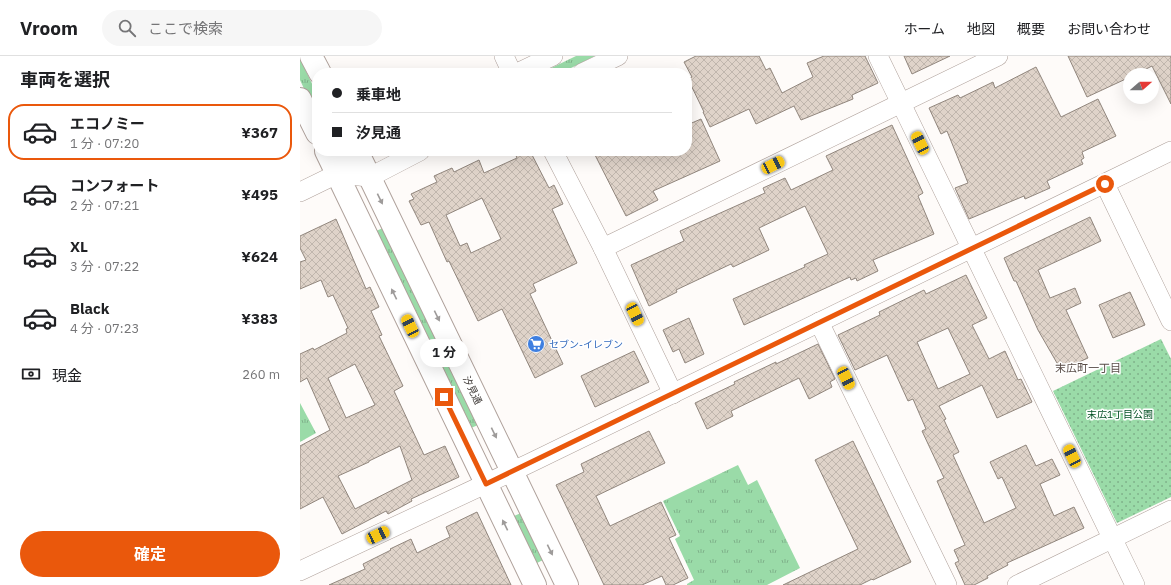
<!DOCTYPE html>
<html lang="ja">
<meta charset="utf-8">
<style>
body{margin:0;font-family:"IBM Plex Sans","Noto Sans JP",sans-serif;background:#f6f6f6;color:#202124;height:100vh;display:flex;flex-direction:column;font-size:15px;white-space:nowrap}
*{box-sizing:border-box;margin:0}
p{font-size:13px;color:#757577}
.icon{flex:none;width:22px;height:22px;fill:none;stroke:currentColor;stroke-width:2;stroke-linecap:round;stroke-linejoin:round}
.map{position:relative;flex:1;overflow:hidden}
.drawer{display:flex;flex-direction:column;background:#fff;width:300px}
.drawer>*{flex:none}
.hud{position:absolute;left:12px;top:12px;width:380px;height:88px;border-radius:16px;box-shadow:0 4px 16px #0002;display:grid;align-content:center;height:88px;padding:0 20px;background:#fff}
.needle{width:26px;rotate:70deg}
.controls{position:absolute;left:823px;top:12px;display:grid;gap:8px}
.controls a{display:grid;place-items:center;width:36px;height:36px;border-radius:50%;background:#fff;box-shadow:0 4px 16px #0002;font-size:20px}
.end{position:absolute;width:18px;height:18px;margin:-9px;border:5px solid #ea580c;background:#fff;box-shadow:0 0 0 2px #fff}
.from{border-radius:50%}
.bubble{position:absolute;height:28px;border-radius:14px;background:#fff;box-shadow:0 4px 16px #0002;font-size:13px;font-weight:700;line-height:28px;text-align:center}
.car{position:absolute;width:12px;height:24px;margin:-12px -6px;border-radius:5px;box-shadow:0 0 3px 1px #0007;background:linear-gradient(#f5c518 24%,#345 0 40%,#f5c518 0 76%,#345 0 86%,#f5c518 0)}
.hud b{display:flex;align-items:center;gap:14px;height:38px;font-size:15px}
.hud b+b{border-top:1px solid #e0e0e0}
.hud i{width:10px;height:10px;background:#202124}
ul{padding:0;list-style:none}
li{display:flex;align-items:center;gap:12px;height:56px;margin:0 8px 6px;padding:0 12px;border:2px solid transparent;border-radius:16px}
li div{flex:1}
li b{display:block;font-size:15px}
li em{font-style:normal;font-weight:700}
li.active{border-color:#ea580c}
li>.icon{width:36px;height:36px;stroke-width:1.5}
h2{padding:0 20px;font-size:18px;line-height:48px}
.pay{display:flex;align-items:center;gap:10px;height:44px;padding:0 20px;font-size:15px}
.pay p{margin-inline-start:auto}
.primary-button{display:flex;gap:8px;margin-top:auto;padding:8px 20px}
.primary-button a{flex:1;height:46px;border-radius:24px;background:#ea580c;color:#fff;font-size:16px;font-weight:700;line-height:46px;text-align:center}
header{display:flex;align-items:center;gap:24px;box-sizing:border-box;height:56px;padding:0 20px;background:#fff;border-bottom:1px solid #e0e0e0}
header strong{font-size:19px}
nav{display:flex;gap:22px;margin-inline-start:auto;font-size:14px}
.search{width:280px;height:36px;background:#f6f6f6;display:flex;align-items:center;gap:10px;box-sizing:border-box;padding:0 14px;border-radius:22px;color:#757577;font-size:15px}
main{display:flex;flex:1;min-height:0}
.map>svg:first-child{display:block}
.grass{fill:url(#grass-tufts)}
.park{fill:url(#park-dots)}
.building{fill:url(#building-cross-hatch);stroke:#91867d;fill-rule:evenodd}
.lines{fill:none;stroke-linecap:round;stroke-linejoin:round}
.minor-casing{stroke:#afa19b;stroke-width:20}
.tertiary-casing{stroke:#afa19b;stroke-width:24}
.minor{stroke:#fff;stroke-width:19}
.tertiary{stroke:#fff;stroke-width:22}
.oneway{fill:#9e9b9a}
.route{stroke:#ea580c;stroke-width:5}
.labels{text-anchor:middle;stroke-width:3;stroke-linejoin:round;paint-order:stroke}
.shop-label{font-size:10px;fill:#366cbe;stroke:#fff;text-anchor:start}
.street-label{font-size:10px;fill:#3c3734;stroke:#fff}
.park-label{font-size:10px;fill:#025023;stroke:#fff}
.neighbourhood-label{font-size:11px;fill:#5a4e49;stroke:#fff}
</style>
<header>
<strong>Vroom</strong>
<div class="search"><svg class="icon" aria-label="search" viewBox="0 0 24 24"><circle cx="10" cy="10" r="6"/><path d="M15 15l6 6"/></svg>ここで検索</div>
<nav><a>ホーム</a><a>地図</a><a>概要</a><a>お問い合わせ</a></nav>
</header>
<main>
<section class="drawer">
<h2>車両を選択</h2>
<ul>
<li class="active"><svg class="icon" aria-label="car" viewBox="0 0 24 24"><path d="M5 17H2v-5l4-1 3-4h7l3 4 3 1v5h-3M9 17h6M6 11h13"/><circle cx="7" cy="17" r="2"/><circle cx="17" cy="17" r="2"/></svg><div><b>エコノミー</b><p>1 分 · 07:20</p></div><em>¥367</em></li>
<li><svg class="icon" aria-label="car" viewBox="0 0 24 24"><path d="M5 17H2v-5l4-1 3-4h7l3 4 3 1v5h-3M9 17h6M6 11h13"/><circle cx="7" cy="17" r="2"/><circle cx="17" cy="17" r="2"/></svg><div><b>コンフォート</b><p>2 分 · 07:21</p></div><em>¥495</em></li>
<li><svg class="icon" aria-label="car" viewBox="0 0 24 24"><path d="M5 17H2v-5l4-1 3-4h7l3 4 3 1v5h-3M9 17h6M6 11h13"/><circle cx="7" cy="17" r="2"/><circle cx="17" cy="17" r="2"/></svg><div><b>XL</b><p>3 分 · 07:22</p></div><em>¥624</em></li>
<li><svg class="icon" aria-label="car" viewBox="0 0 24 24"><path d="M5 17H2v-5l4-1 3-4h7l3 4 3 1v5h-3M9 17h6M6 11h13"/><circle cx="7" cy="17" r="2"/><circle cx="17" cy="17" r="2"/></svg><div><b>Black</b><p>4 分 · 07:23</p></div><em>¥383</em></li>
</ul>
<div class="pay"><svg class="icon" aria-label="cash" viewBox="0 0 24 24"><path d="M3 7h18v10H3z"/><circle cx="12" cy="12" r="2"/></svg>現金<p>260 m</p></div>
<div class="primary-button"><a>確定</a></div>
</section>
<div class="map">
<svg width="871" height="529" viewBox="0 0 871 529">
<defs>
<pattern id="grass-tufts" width="24" height="20" patternUnits="userSpaceOnUse"><rect width="24" height="20" fill="#9adba8"/><path d="M3 7l-1-3M5 7V3M7 7l1-3M15 17l-1-3M17 17v-4M19 17l1-3" fill="none" stroke="#7fb28a"/></pattern>
<pattern id="park-dots" width="8" height="8" patternUnits="userSpaceOnUse"><rect width="8" height="8" fill="#9adba8"/><path d="M2 2h.1M6 6h.1" fill="none" stroke="#7fb28a" stroke-width="1.8" stroke-linecap="round"/></pattern>
<pattern id="building-cross-hatch" width="8" height="8" patternUnits="userSpaceOnUse"><rect width="8" height="8" fill="#dfd3c9"/><path d="M0 0l8 8M0 8l8-8" fill="none" stroke="#c0b6ad"/></pattern>
</defs>
<rect width="100%" height="100%" fill="#fefbf9"/>
<!-- grass -->
<g class="grass">
<polygon points="276,0 295,0 261,17 241,17"/>
<polygon points="0,3 17,38 17,50 13,52 0,24"/>
<polygon points="83,172 178,369 171,372 76,175"/>
<polygon points="0,347 16,377 0,386"/>
<polygon points="438,409 448,429 457,424 500,512 467,529 387,529 387,528 394,524 375,483 380,480 363,445"/>
<polygon points="221,457 243,504 237,507 214,460"/>
</g>
<!-- park -->
<polygon class="park" points="861,283 871,303 871,441 817,467 753,335"/>
<!-- building -->
<g class="building">
<polygon points="396,0 459,0 466,14 470,12 482,37 513,21 507,7 524,0 565,0 578,27 552,39 553,43 501,64 494,50 456,68 449,53 410,71 403,56 404,56 388,23 392,21 384,6"/>
<polygon points="604,0 650,0 612,18"/>
<polygon points="768,0 871,0 871,48 852,10 834,19 830,19 830,21 787,41"/>
<polygon points="736,11 761,61 798,43 816,80 782,96 784,102 781,104 783,108 747,125 750,132 725,143 724,140 669,163 655,132 668,127 647,75 641,78 629,52 658,39 660,42 693,26 695,32"/>
<polygon points="401,63 420,105 353,135 358,144 326,160 293,95 387,95 387,69"/>
<polygon points="592,69 623,137 618,140 634,178 573,204 578,215 557,225 556,222 551,224 550,221 444,269 433,243 505,211 504,209 528,198 505,150 459,172 469,194 433,211 431,208 376,234 377,236 349,250 331,209 384,185 380,175 465,137 463,132 485,122 491,134 533,114 526,100"/>
<path d="M214 95H230L249 132 254 129 263 148 252 153 277 207 233 228 236 235 230 238 263 308 235 322 202 253 178 265 149 205 147 206 129 166 121 169 109 145 114 143 111 138 137 126 134 120 152 112 154 116 179 104 184 117 217 102ZM182 142 201 183 171 197 167 187 160 190 146 159Z"/>
<polygon points="790,161 801,185 738,214 750,242 775,232 781,247 766,254 788,302 761,314 738,274 716,225 714,225 704,202"/>
<path d="M36 163 66 233 70 231 79 251 71 255 82 279 79 280 103 330 94 335 124 399 145 390 159 421 111 443 112 445 88 458 86 455 42 478 23 441 0 453V390L30 374 7 322 0 326V298L13 292 14 294 47 277 46 273 48 272 33 239 28 241 21 224 0 233V206L6 204 0 192V180ZM55 308 75 349 46 362 28 322ZM100 390 112 424 55 453 38 420 69 406V405Z"/>
<path d="M666 219 687 262 672 269 689 303 705 295 718 324 721 323 732 346 697 362 682 329 639 350 646 363 644 364 659 396 653 399 684 467 716 452 702 421 698 423 690 406 726 389 736 410 752 403 760 419 740 428 754 460 774 451 784 472 707 507 708 509 687 520 688 522 674 529H665L655 507 659 505 654 494 665 489 637 425 644 422 622 375 626 373 613 343 608 345 587 299 555 314 538 279 580 259 579 256 624 234 626 238ZM648 272 670 318 638 333 617 286Z"/>
<polygon points="830,236 845,269 813,282 799,249"/>
<polygon points="389,262 404,298 385,307 379,293 373,296 363,274"/>
<polygon points="518,288 535,323 530,326 532,331 509,343 499,322 431,355 433,360 407,373 395,347 435,328 434,326 476,306 476,308"/>
<polygon points="334,295 349,326 295,351 281,320"/>
<polygon points="349,375 365,407 296,440 310,470 361,446 376,479 369,482 388,522 373,529 366,529 362,520 342,529 304,529 256,429 284,416 281,408"/>
<polygon points="553,385 611,506 573,524 572,523 560,529 483,529 558,493 515,404"/>
<polygon points="177,456 211,529 29,529 65,513 63,508 91,494 90,493 111,483 117,497 150,481 146,471"/>
</g>
<g class="lines">
<!-- minor casing -->
<g class="minor-casing">
<g id="minor">
<polyline points="204,0 212,17"/>
<polyline points="578,0 835,529"/>
<polyline points="217,17 253,0"/>
<polyline points="282,17 318,0"/>
<polyline points="253,95 303,192 373,338"/>
<polyline points="37,118 70,121 120,95"/>
<polyline points="805,128 871,265"/>
<polyline points="0,136 37,118 57,95"/>
<polyline points="303,192 698,0"/>
<polyline points="519,266 647,529"/>
<polyline points="0,515 230,407 871,95"/>
<polyline points="717,529 871,454"/>
</g>
</g>
<!-- tertiary casing -->
<g class="tertiary-casing">
<g id="tertiary">
<polyline points="11,0 20,17"/>
<polyline points="0,43 17,77"/>
<polyline points="26,95 235,529"/>
<polyline points="57,95 267,529"/>
</g>
</g>
<!-- minor -->
<use href="#minor" class="minor"/>
<!-- tertiary -->
<use href="#tertiary" class="tertiary"/>
</g>
<!-- one-way arrows -->
<defs><path id="oneway-solid" d="M-6-.8H1V-3.2L6.5 0L1 3.2V.8H-6Z"/></defs>
<g class="oneway">
<use href="#oneway-solid" transform="translate(80 143) rotate(64)"/>
<use href="#oneway-solid" transform="translate(94 238) rotate(-116)"/>
<use href="#oneway-solid" transform="translate(137 260) rotate(64)"/>
<use href="#oneway-solid" transform="translate(194 377) rotate(64)"/>
<use href="#oneway-solid" transform="translate(205 469) rotate(-116)"/>
<use href="#oneway-solid" transform="translate(250 494) rotate(64)"/>
</g>
<g class="lines">
<!-- route -->
<polyline class="route" points="144,341 186,428 805,128"/>
</g>
<!-- icons -->
<defs>
<g id="supermarket-disc" transform="scale(0.9)"><circle r="9.5" fill="#3f7fe0" stroke="#fff"/><path d="M-6-5.5h2.5l.6 2H6L4.5 2H-2.5L-4.4-4H-6ZM-1.5 3.2a1.3 1.3 0 1 0 .1 0ZM3 3.2a1.3 1.3 0 1 0 .1 0Z" fill="#fff"/></g>
</defs>
<g fill-rule="evenodd">
<use href="#supermarket-disc" x="236" y="288"/>
</g>
<g class="labels">
<!-- shop labels -->
<g class="shop-label">
<text x="249" y="292">セブン-イレブン</text>
</g>
<!-- street labels -->
<g class="street-label">
<text transform="translate(173 334) rotate(64)" y="4">汐見通</text>
</g>
<!-- park labels -->
<g class="park-label">
<text x="820" y="362">末広1丁目公園</text>
</g>
<!-- neighbourhood labels -->
<g class="neighbourhood-label">
<text x="788" y="316">末広町一丁目</text>
</g>
</g>
</svg>
<div class="controls">
<a><svg class="needle" viewBox="-14 -14 28 28"><path d="M0-13l5 13h-10z" fill="#e53935"/><path d="M0 13l5-13h-10z" fill="#757577"/></svg></a>
</div>
<i class="end from" style="left:805px;top:128px"></i>
<i class="end" style="left:144px;top:341px"></i>
<div class="bubble" style="left:120px;top:283px;width:48px">1 分</div>
<i class="car" style="left:620px;top:87px;rotate:334deg"></i>
<i class="car" style="left:473px;top:109px;rotate:64deg"></i>
<i class="car" style="left:335px;top:258px;rotate:154deg"></i>
<i class="car" style="left:110px;top:270px;rotate:334deg"></i>
<i class="car" style="left:546px;top:322px;rotate:154deg"></i>
<i class="car" style="left:772px;top:400px;rotate:334deg"></i>
<i class="car" style="left:78px;top:479px;rotate:65deg"></i>
<div class="hud">
<b><i class="from"></i>乗車地</b>
<b><i></i>汐見通</b>
</div>
</div>
</main>
